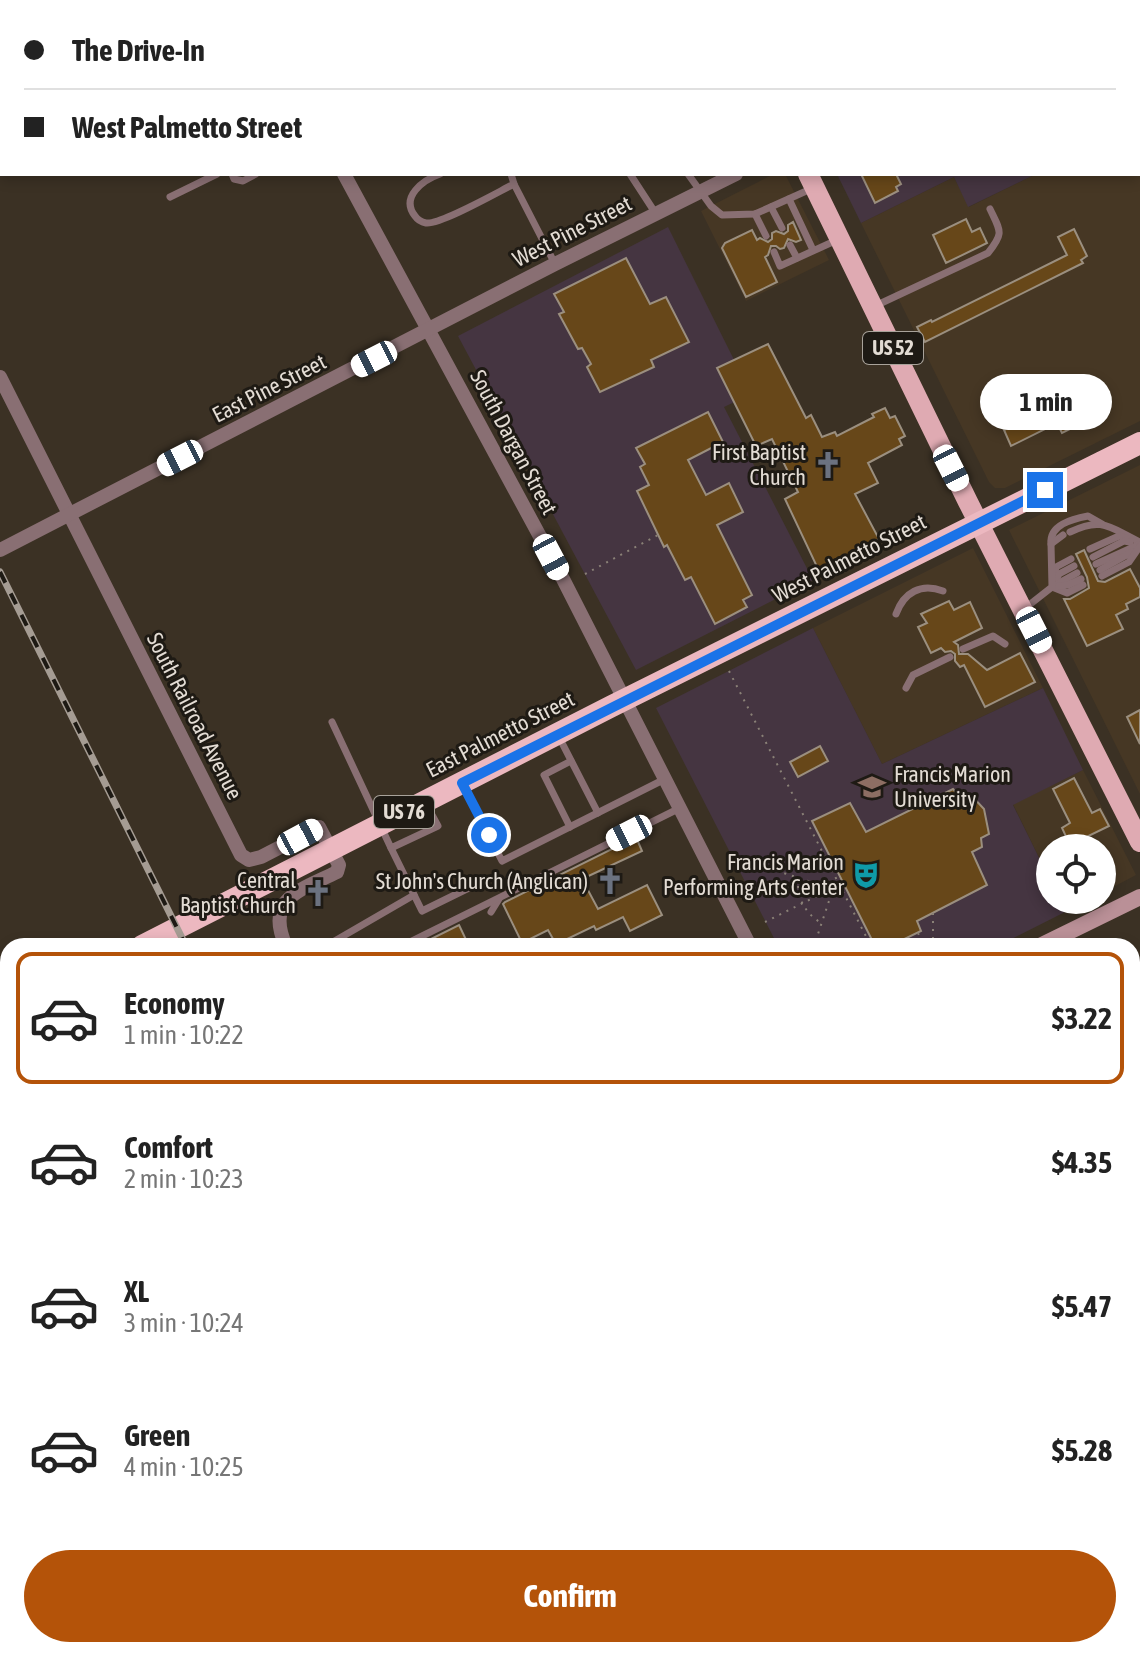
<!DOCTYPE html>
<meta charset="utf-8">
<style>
body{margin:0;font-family:"Asap Condensed",sans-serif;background:#f2f2f2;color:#222;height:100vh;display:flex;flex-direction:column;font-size:30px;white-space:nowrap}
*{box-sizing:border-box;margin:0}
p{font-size:26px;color:#767676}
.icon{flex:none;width:44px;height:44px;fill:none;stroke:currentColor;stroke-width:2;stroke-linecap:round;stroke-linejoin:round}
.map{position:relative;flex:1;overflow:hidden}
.sheet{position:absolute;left:0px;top:938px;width:1140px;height:720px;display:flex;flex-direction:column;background:#fff;border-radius:24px 24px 0 0;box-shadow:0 4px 12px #0003}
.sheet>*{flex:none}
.top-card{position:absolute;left:0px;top:0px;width:1140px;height:176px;box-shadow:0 4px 12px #0003;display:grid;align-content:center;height:176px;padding:0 24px;background:#fff}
.controls{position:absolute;left:1036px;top:834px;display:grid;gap:16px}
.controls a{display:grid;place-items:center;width:80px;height:80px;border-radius:50%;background:#fff;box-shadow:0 4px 12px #0003;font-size:40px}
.end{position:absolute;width:36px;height:36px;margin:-18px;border:10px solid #1a73e8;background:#fff;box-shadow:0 0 0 4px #fff}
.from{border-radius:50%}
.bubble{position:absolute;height:56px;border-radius:28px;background:#fff;box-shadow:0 4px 12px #0003;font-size:26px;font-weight:700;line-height:56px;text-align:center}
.car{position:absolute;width:24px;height:48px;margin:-24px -12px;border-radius:10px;box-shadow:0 0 6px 2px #0007;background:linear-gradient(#fff 24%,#345 0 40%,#fff 0 76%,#345 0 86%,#fff 0)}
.top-card b{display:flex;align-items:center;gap:28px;height:76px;font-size:30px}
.top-card b+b{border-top:2px solid #e0e0e0}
.top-card i{width:20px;height:20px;background:#222}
ul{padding:14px 0 0;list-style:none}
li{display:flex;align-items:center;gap:24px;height:132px;margin:0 16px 12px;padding:0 8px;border:4px solid transparent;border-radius:16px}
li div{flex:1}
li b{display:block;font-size:30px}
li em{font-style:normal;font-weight:700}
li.active{border-color:#b45309}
li>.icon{width:72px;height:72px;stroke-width:1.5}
.primary-button{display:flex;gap:16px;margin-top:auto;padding:16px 24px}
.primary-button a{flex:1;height:92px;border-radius:48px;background:#b45309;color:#fff;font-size:32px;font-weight:700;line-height:92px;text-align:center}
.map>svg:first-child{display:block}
.built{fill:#463724}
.education{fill:#453541}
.building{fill:#674719;stroke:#9b8f7f;stroke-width:2}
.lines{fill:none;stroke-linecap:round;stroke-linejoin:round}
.path{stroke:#8a8177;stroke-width:2;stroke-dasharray:2 6;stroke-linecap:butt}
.service{stroke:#896f73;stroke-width:7}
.minor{stroke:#896f73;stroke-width:14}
.tertiary{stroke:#896f73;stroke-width:16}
.secondary{stroke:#ba9097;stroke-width:16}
.primary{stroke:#dfaab2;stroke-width:20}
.trunk{stroke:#ecb8c0;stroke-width:22}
.rail-casing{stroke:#a59c93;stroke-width:7}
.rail{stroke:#1e1a14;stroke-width:4;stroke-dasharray:12;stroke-linecap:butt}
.route{stroke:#1a73e8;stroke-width:10}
.labels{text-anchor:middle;stroke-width:6;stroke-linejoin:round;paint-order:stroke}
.shield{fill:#1e1a14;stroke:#a8a29a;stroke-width:2}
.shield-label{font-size:20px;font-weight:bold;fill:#e3dcd4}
.street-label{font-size:22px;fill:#e3dcd4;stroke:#1e1a14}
.poi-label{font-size:22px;fill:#e3dcd4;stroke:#1e1a14;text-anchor:end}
</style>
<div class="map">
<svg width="1140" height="1658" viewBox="0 0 1140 1658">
<rect width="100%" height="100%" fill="#3b3124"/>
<!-- built -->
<g class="built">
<polygon points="1116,0 1140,0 1140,421 1005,488 995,488 989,482 861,223 954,177 969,207 1036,174 1138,174 1138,2 1112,2"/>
<polygon points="774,174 785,174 829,260 746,301 701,211"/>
<polygon points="1140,465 1140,794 1009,530"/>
<polygon points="973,548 1043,688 882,764 813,628"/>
<polygon points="1083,770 1136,875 1102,893 1102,848 1050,848 1050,880 1013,804"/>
<polygon points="8,1481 8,1650 199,1650 203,1658 0,1658 0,1485"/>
</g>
<!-- education -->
<g class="education">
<polygon points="837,174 1036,174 968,207 954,177 861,223"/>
<polygon points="668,227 751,394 724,407 813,580 636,670 458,336"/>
<polygon points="813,628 882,764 1043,688 1083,770 1013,805 1050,880 1050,900 1060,900 1065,912 998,946 778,946 656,708"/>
</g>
<!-- building -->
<g class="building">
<polygon points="861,174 896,174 901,184 896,187 898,191 875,203"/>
<polygon points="966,219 972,232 980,228 987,243 946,263 933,235"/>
<polygon points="793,222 801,240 796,242 788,239 784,248 780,249 776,246 771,246 768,255 765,257 777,282 746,297 722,248 725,243 752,230 757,240 760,238 768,242 772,239 772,233 776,231 784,234 788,231 788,225"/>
<polygon points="1074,229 1087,256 1081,260 1083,263 925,342 917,327 931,320 932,322 1067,255 1058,237"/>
<polygon points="626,258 650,304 666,297 689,342 651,360 654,367 600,392 587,367 591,364 582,348 578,349 559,314 564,312 554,294"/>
<polygon points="768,344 806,418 811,415 822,437 835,432 837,436 874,417 872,414 885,408 890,418 895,416 905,436 899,439 902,445 868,463 878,483 855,494 879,539 858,550 859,552 819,571 785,499 798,492 772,439 756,446 717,368"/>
<polygon points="1028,389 1039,411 1045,409 1047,413 1068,402 1080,424 1062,433 1057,423 1011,446 1004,430 1019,423 1007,399"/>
<polygon points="708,412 723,442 688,460 706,495 729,483 743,512 717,525 752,595 743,600 747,607 715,624 691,577 685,580 667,545 664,547 637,491 649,485 640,467 645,464 636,448"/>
<polygon points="1084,550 1098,581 1105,582 1130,569 1140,588 1140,597 1126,604 1128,609 1116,615 1123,629 1087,646 1064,599 1070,599 1089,588 1087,577 1076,554"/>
<polygon points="949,601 954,610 970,602 982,628 954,642 958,645 959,654 968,654 987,670 1020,653 1035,682 985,707 964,665 960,667 955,661 955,654 951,651 945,652 941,648 931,653 918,627 927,623 921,614"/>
<polygon points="1140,710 1140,744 1127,717"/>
<polygon points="820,746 828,761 798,777 790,762"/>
<polygon points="1074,778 1092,813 1100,809 1109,826 1070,845 1062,828 1070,823 1053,789"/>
<polygon points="953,789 959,796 971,795 984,809 989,834 981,838 982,847 972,852 987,885 917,921 921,931 890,946 875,946 812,821 850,803 866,832"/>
<polygon points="636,837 642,851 582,879 598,909 647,885 662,915 630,931 623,917 596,930 594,926 567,939 568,942 560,946 557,946 548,930 522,943 503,904 505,902"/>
<polygon points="459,925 469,946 417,946"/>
</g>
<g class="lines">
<!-- path -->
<g class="path">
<polyline points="585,574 658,535"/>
<polyline points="729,671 871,946"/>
<polyline points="731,856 833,889 814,946"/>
<path d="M798 878C797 898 804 912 821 923"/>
<polyline points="765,922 843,883"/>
<polyline points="918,933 923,944"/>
<polyline points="933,939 933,912"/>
</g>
<!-- service -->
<g class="service">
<polyline points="388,0 389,2"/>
<polyline points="276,2 280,0"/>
<polyline points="232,174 234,179 243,181 256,174"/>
<path d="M440 174C423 180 400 197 415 216 417 219 421 222 426 223 440 225 498 192 514 184"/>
<polyline points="511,174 514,184 555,264"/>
<polyline points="630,174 656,214"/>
<polyline points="688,174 711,206 722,215 755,214 813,188"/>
<polyline points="170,197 217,174"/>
<polyline points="789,199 813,250"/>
<polyline points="771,207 782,228"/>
<polyline points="755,214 766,236"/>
<polyline points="790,245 797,258"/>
<polyline points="774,252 780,266 837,240"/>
<path d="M875 306 988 253C1004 233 1001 232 990 209"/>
<path d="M1070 532C1103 516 1110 528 1140 542"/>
<path d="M1051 544C1049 525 1072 519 1088 516L1102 524"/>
<polyline points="1090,549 1119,536 1126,538"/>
<polyline points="1093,557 1124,541 1130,542"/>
<polyline points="1096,564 1138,545"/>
<polyline points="1100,570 1132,552"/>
<polyline points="1055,573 1056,567 1071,559"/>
<polyline points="1102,576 1129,562 1140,546"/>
<polyline points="1057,578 1059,574 1074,566"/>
<polyline points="1057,584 1077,573"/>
<polyline points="1052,587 1067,593 1083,585"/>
<polyline points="1054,587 1068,585 1081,579"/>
<polyline points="1024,609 1052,587 1051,544 1063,535"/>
<path d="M896 614C904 592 921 583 943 591"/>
<polyline points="963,649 993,636 1005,644"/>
<polyline points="906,688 913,675 950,657"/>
<polyline points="332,722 391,848 438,826 426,804"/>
<polyline points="559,737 598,813"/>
<polyline points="464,787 502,861 665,779"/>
<polyline points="570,827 544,775 571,761"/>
<polyline points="391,848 422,911 479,883"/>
<polyline points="491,912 499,899"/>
<polyline points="326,946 414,895"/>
<polyline points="402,946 680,808"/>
<polyline points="0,1633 8,1630"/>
<polyline points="50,1650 54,1658"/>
<polyline points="310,1650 314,1658"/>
<polyline points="414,1650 418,1658"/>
<polyline points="460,1650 462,1658"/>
<polyline points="317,1658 333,1650"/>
</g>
<!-- minor -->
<g class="minor">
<polyline points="250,0 251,2"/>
<polyline points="1082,2 1086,0"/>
<polyline points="0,140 2,139"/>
<polyline points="344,174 563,579 750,946"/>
<path d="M0 377 241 855 249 860 261 857 319 827 339 865 337 872C301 890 264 898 286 946"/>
<polyline points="0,550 555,264 736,174"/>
<polyline points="0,1594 8,1611"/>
<polyline points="26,1650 30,1658"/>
<polyline points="937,1650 939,1658"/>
<polyline points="377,1658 394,1650"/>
<polyline points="546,1658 547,1650"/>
</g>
<!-- tertiary -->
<g class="tertiary">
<polyline points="1132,1352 1140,1348"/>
<polyline points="1082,1650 1085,1658"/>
</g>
<!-- secondary -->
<g class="secondary">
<polyline points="1040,946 1140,897"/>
<polyline points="0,1462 8,1458"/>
</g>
<!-- primary -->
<g class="primary">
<polyline points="721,0 722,2"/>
<polyline points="808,174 968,502 1140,842"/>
</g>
<!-- trunk -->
<g class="trunk">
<polyline points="142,946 612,706 1140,443"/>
<polyline points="0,1019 8,1015"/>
<polyline points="0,1202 8,1217"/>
<polyline points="232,1650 236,1658"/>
</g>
<!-- rail casing -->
<g class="rail-casing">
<g id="rail">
<polyline points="0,572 186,946"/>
<polyline points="474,1650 475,1658"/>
<polyline points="487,1650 487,1658"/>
</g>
</g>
<!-- rail -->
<use href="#rail" class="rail"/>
</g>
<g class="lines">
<!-- route -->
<polyline class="route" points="489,835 462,783 1045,490"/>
</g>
<!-- icons -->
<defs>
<g id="church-bare" transform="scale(2.16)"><path d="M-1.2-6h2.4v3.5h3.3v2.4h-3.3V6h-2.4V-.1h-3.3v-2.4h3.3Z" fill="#6b7280" stroke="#1e1a14" stroke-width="2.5" paint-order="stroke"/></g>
<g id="university-bare" transform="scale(2.16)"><path d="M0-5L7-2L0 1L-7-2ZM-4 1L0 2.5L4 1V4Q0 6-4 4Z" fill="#8d6e63" stroke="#1e1a14" stroke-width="2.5" paint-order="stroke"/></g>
<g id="theatre-bare" transform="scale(2.16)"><path d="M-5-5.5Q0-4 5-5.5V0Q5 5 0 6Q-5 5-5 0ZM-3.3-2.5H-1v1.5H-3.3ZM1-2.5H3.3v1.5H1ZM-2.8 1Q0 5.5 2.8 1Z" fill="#0f9aa8" stroke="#1e1a14" stroke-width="2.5" paint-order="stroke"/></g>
</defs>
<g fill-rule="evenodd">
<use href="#church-bare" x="828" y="465"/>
<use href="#university-bare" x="872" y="787"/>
<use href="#theatre-bare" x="866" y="875"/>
<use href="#church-bare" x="610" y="881"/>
<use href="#church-bare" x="318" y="893"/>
</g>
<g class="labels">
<!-- shield labels -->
<g class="shield">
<rect x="863" y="332" width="60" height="32" rx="6"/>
<rect x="374" y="796" width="60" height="32" rx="6"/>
</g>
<g class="shield-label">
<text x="893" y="355">US 52</text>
<text x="404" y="819">US 76</text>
</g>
<!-- street labels -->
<g class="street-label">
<text transform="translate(572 231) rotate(-27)" y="8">West Pine Street</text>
<text transform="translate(269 388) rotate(-27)" y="8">East Pine Street</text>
<text transform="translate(514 442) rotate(62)" y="8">South Dargan Street</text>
<text transform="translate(849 558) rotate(-27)" y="8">West Palmetto Street</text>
<text transform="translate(195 716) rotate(63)" y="8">South Railroad Avenue</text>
<text transform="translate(500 734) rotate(-27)" y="8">East Palmetto Street</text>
</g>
<!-- poi labels -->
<g class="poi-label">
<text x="806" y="460">First Baptist<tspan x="806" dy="25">Church</tspan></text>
<text x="894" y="782" text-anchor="start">Francis Marion<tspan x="894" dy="25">University</tspan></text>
<text x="844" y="870">Francis Marion<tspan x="844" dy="25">Performing Arts Center</tspan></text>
<text x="296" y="888">Central<tspan x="296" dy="25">Baptist Church</tspan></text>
<text x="588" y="889">St John's Church (Anglican)</text>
</g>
</g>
</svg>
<div class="controls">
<a><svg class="icon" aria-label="locate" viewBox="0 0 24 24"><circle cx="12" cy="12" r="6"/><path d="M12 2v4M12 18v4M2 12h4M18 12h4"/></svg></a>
</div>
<i class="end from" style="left:489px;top:835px"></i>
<i class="end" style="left:1045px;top:490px"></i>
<div class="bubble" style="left:980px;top:374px;width:132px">1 min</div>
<i class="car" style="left:374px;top:359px;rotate:243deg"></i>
<i class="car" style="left:180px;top:458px;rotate:243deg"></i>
<i class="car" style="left:951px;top:468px;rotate:153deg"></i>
<i class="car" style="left:551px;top:557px;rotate:152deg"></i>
<i class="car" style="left:1034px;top:630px;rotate:153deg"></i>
<i class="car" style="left:629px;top:833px;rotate:243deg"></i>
<i class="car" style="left:300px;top:837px;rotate:62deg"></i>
<div class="top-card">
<b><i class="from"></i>The Drive-In</b>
<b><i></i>West Palmetto Street</b>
</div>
<section class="sheet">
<ul>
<li class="active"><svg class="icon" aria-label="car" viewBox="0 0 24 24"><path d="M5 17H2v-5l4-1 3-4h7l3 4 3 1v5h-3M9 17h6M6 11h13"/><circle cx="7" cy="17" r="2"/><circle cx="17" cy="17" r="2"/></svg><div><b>Economy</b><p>1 min · 10:22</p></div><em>$3.22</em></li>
<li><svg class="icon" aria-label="car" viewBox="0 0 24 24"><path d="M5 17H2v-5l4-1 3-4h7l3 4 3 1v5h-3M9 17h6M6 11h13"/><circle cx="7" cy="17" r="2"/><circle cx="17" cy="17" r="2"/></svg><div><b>Comfort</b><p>2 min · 10:23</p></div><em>$4.35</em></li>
<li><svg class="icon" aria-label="car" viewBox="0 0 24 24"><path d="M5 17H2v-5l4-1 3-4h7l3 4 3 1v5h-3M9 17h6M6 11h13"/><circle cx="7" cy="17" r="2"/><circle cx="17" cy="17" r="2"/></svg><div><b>XL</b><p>3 min · 10:24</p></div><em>$5.47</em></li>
<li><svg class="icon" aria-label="car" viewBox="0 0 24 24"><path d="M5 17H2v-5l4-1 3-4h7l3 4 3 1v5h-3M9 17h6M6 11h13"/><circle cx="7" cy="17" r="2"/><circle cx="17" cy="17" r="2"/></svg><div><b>Green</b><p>4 min · 10:25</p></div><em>$5.28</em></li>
</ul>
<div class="primary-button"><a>Confirm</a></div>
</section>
</div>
